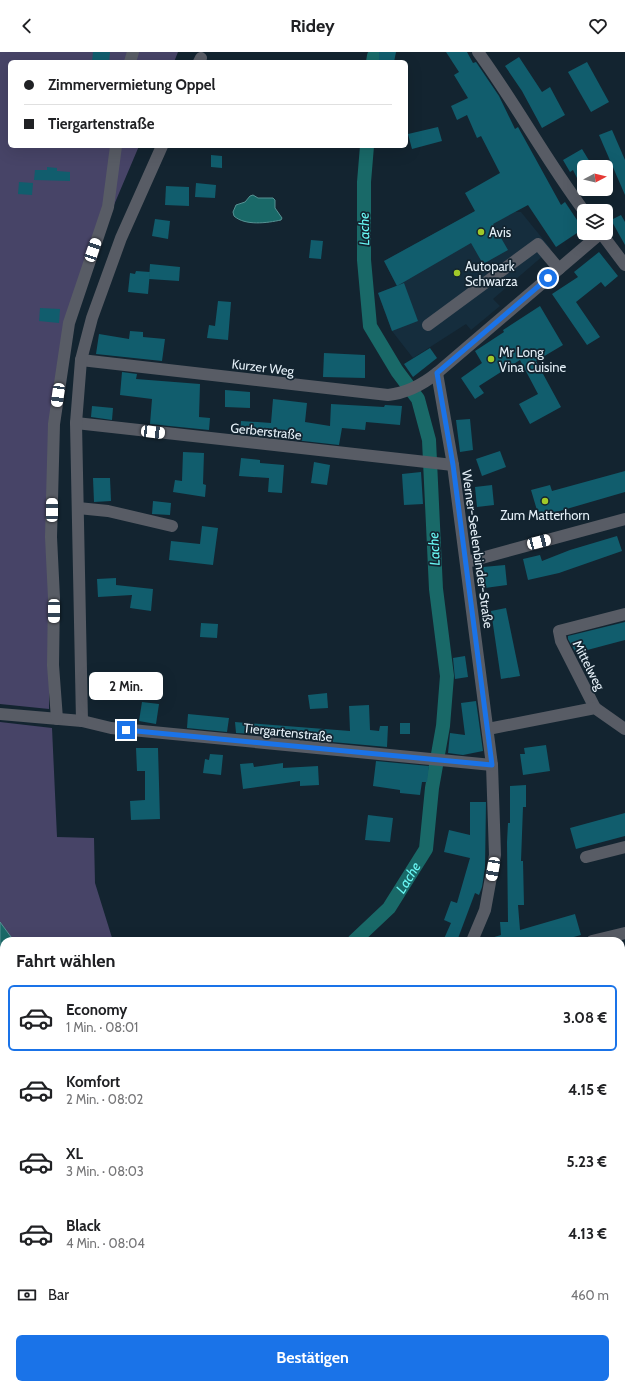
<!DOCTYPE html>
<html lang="de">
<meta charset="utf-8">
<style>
body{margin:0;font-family:Cabin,sans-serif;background:#f2f2f2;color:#202124;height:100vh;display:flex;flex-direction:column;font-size:15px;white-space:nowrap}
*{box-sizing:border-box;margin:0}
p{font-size:13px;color:#757577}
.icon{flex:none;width:22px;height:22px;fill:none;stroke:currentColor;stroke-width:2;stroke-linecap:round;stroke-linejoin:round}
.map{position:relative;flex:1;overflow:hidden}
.side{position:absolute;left:0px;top:885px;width:625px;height:452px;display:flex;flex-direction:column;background:#fff;border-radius:12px 12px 0 0;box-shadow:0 4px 16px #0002}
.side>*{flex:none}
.guide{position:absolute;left:8px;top:8px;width:400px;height:88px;border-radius:6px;box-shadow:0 4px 16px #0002;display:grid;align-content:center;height:88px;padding:0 16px;background:#fff}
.needle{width:26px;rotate:83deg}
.fabs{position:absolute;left:577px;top:108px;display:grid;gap:8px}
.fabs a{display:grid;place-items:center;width:36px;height:36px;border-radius:6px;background:#fff;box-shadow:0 4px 16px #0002;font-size:20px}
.end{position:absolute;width:18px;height:18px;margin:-9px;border:5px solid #1a73e8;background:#fff;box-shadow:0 0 0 2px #fff}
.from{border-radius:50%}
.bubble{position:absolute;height:28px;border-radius:6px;background:#fff;box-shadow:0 4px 16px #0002;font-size:13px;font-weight:800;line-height:28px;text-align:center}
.car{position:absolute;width:12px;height:24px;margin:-12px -6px;border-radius:5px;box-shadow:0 0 3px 1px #0007;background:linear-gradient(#fff 24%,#345 0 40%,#fff 0 76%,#345 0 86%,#fff 0)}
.guide b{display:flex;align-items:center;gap:14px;height:38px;font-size:15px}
.guide b+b{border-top:1px solid #e0e0e0}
.guide i{width:10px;height:10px;background:#202124}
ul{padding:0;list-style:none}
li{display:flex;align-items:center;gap:12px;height:66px;margin:0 8px 6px;padding:0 8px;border:2px solid transparent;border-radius:6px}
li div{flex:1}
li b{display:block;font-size:15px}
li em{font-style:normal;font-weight:800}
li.selected{border-color:#1a73e8}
li>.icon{width:36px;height:36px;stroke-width:1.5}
h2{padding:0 16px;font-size:18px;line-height:48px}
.pay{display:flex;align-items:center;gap:10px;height:44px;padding:0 16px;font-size:15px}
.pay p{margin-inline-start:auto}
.button{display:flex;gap:8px;margin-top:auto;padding:8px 16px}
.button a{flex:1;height:46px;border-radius:6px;background:#1a73e8;color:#fff;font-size:16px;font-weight:800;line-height:46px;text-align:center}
header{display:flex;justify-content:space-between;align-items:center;height:52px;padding:0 16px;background:#fff;font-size:18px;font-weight:800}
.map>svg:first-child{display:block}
.built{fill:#152d3d}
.green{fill:#474467}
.water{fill:#196968;stroke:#569293}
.pier{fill:#132430}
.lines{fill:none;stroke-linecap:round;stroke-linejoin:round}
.canal{stroke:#196968;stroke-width:14}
.building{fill:#115d6d}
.minor{stroke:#585c65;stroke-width:12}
.major{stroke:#8d96a7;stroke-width:12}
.rail{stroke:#bdc9d2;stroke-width:3;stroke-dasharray:2 4;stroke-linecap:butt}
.route{stroke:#1a73e8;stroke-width:5}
.poi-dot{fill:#a1c929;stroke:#132430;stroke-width:1.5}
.labels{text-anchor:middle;stroke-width:3.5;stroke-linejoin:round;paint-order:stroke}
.poi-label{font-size:13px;fill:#e5f0f8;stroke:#132430;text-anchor:start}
.street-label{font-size:13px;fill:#e5f0f8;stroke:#132430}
.water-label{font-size:14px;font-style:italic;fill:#69f6f3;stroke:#132430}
</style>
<header><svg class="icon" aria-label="back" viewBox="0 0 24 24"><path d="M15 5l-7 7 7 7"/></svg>Ridey<svg class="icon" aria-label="heart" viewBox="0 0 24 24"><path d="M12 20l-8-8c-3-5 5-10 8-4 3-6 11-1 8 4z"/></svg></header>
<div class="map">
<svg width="625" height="1337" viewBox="0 0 625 1337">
<rect width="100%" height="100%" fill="#132430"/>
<!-- built -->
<g class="built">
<polygon points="492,150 501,167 515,160 521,160 551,197 493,247 500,254 471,278 466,272 413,306 392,279 378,241 397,234 384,209"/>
<polygon points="621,1314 625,1314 625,1337 279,1337 305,1333 621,1333"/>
</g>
<!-- green -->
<g class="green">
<polygon points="0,0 178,0 174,10 10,10 10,94 139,94 69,259 49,371 49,657 0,652"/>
<polygon points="0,670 52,676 57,785 94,786 95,831 113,889 14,889 0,870"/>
<polygon points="0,1014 4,1034 4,1206 0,1207"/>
</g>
<!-- water -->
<g class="water">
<path d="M253 143 258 146H273L275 148V156L282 166 281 168C267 171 245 174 234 164L233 160 236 153 245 150 250 144Z"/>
<polygon points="0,870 14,889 4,889 4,1034 0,1014"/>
</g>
<!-- pier -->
<polygon class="pier" points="48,1333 116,1333 116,1337 49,1337"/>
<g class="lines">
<!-- canal -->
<g class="canal">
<polyline points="373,10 374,4"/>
<path id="s1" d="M354 889 389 856 426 797 432 736 443 674 447 624 436 537 429 388 418 347 397 319 370 274 364 208V130L367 94"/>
</g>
</g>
<!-- building -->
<g class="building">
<polygon points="93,0 110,0 109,10 92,10"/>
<polygon points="379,0 396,0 394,10 379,10"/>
<polygon points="446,0 467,0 473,11 476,10 499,44 515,77 518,75 561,153 565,150 583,177 556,195 528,153 493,172 508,198 483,212 471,191 397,234 384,209 475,159 465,141 500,121 481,84 477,86 467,63 457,68 451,54 468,46 454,23 459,20"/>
<polygon points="519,5 542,40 550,35 565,63 542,76 522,39 505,14"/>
<polygon points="587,10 609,50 591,60 568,20"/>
<polygon points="438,75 442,89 412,97 408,82"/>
<polygon points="612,78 625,108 625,143 599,83"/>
<polygon points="582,97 593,115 584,115 584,140 573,118 570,120 563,108"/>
<polygon points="211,103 222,104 222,116 211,115"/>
<polygon points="47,115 57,116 57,119 70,120 70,129 34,128 35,118 47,118"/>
<polygon points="19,130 33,131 32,143 18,142"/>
<polygon points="196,131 216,133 215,146 195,145"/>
<polygon points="166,134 189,135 189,154 165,153"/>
<polygon points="621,163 625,170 625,193 611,168"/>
<polygon points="155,167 170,169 168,187 152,184"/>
<polygon points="311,188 323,189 321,207 309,206"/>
<polygon points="599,200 618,224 605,235 601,230 576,250 600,285 587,293 552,242 578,225 574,220"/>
<polygon points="150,212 180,215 179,229 149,227"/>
<polygon points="136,219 150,220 148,242 128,240 130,221 135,222"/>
<polygon points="404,231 418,269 392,279 378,241"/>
<polygon points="218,249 231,250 228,288 207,286 209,273 215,274"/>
<polygon points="540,254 563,293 536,309 561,355 530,372 519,352 538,342 520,308 479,334 484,341 475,347 461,326 482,311 475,299 504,280 503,278"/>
<polygon points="40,256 60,257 59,271 39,269"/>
<polygon points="130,279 143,280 143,285 165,287 162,309 96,302 99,282 129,287"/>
<polygon points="430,296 437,306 413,325 404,312"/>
<polygon points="324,301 365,303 365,326 323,325"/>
<polygon points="122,320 137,322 136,327 200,332 199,365 210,366 209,378 150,372 152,347 120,343"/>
<polygon points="225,338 250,340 250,356 225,355"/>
<polygon points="273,347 307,351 305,370 330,374 331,352 384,355 385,353 402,354 400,373 366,370 365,378 342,376 339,393 240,382 241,369 271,371"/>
<polygon points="92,354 113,356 112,368 91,365"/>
<polygon points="470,367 473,398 460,400 456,368"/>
<polygon points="500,399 506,415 482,424 476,407"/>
<polygon points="183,400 204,401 203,432 206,433 205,445 173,440 175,428 182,429"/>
<polygon points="241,406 260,408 260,411 284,413 282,441 268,440 269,426 239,424"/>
<polygon points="314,410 330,413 327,433 311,431"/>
<polygon points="625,419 625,440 539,465 531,438 550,433 552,439"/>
<polygon points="421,420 423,452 404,453 402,422"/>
<polygon points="93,426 110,426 111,449 94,450"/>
<polygon points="492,433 494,453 477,455 475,435"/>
<polygon points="153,449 171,451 170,463 152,462"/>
<polygon points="202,474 218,476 213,513 169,508 171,489 200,492"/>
<polygon points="617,484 622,499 559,521 528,528 523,507 540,503 542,509 570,498"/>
<polygon points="505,513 507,533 485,536 483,515"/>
<polygon points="116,526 116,533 153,537 151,559 130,556 132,543 98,545 97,527"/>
<polygon points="506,556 520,624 501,627 491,559"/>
<polygon points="625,570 625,588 576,601 568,587 568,584"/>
<polygon points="201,571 218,572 217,586 200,585"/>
<polygon points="465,604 468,625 455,627 453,606"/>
<polygon points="327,641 328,656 310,657 308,643"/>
<polygon points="476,649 483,699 463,703 448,701 450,681 465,683 461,651"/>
<polygon points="142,650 159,652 156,672 139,669"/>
<polygon points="369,653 370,678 379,679 380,674 388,674 387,695 310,688 310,685 236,681 235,670 350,679 349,654"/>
<polygon points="188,662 229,666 227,680 187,676"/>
<rect x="400" y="671" width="10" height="11"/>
<polygon points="546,693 550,719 523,723 520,702 525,702 524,696"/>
<polygon points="136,696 158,696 160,767 131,768 130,749 145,748 145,719 137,719"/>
<polygon points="210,702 223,703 221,723 203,721 205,707 209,708"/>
<polygon points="376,709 429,714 427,730 422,730 420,743 400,741 400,738 373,734"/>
<polygon points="253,711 254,715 283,711 283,716 318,714 319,733 300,734 300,729 243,737 240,712"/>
<polygon points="526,733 526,755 523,755 521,809 523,809 524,853 518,853 520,878 575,862 581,883 559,889 492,889 491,886 501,883 500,870 508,870 507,790 508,771 510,771 510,734"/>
<polygon points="470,750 486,750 485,816 482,835 479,843 475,841 457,889 443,889 451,871 444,868 451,849 457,851 470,806 444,800 449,778 470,783"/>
<polygon points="625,761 625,784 576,797 570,776"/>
<polygon points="368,763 393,766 390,790 365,788"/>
</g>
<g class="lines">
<!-- minor -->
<g class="minor">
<path d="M478 0C516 52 546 108 584 159"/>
<polyline points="130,10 133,0"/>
<polyline points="199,10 201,6"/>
<polyline points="601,181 625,213"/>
<polyline points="428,273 538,192 559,217"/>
<path d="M81 308 388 343C407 341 422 333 437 321L601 181"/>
<polyline points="437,321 453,413 492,713 495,803 485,858 472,889"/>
<polyline points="76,371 453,413"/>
<polyline points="78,456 108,459 172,474"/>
<polyline points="467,510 625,467"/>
<polyline points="595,656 561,589 559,579 625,562"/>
<polyline points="0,662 82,669 111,676 492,713"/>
<polyline points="57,667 53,613 54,546 51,485 54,372 69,271 108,155 116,94"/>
<polyline points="82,669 76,371 81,308 92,266 121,186 162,94"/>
<polyline points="488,677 595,656 625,677"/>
<polyline points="586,805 625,795"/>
<polyline points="592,889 625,881"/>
<polyline points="621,1089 625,1088"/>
<polyline points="621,1233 625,1233"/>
<polyline points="621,1315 625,1315"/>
<polyline points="547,1337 549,1333"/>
</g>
<!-- major -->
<g class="major">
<polyline points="621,1210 625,1210"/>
<polyline points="0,1255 4,1254"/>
</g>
<!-- rail -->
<g class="rail">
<polyline points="621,1254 625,1254"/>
<polyline points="621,1266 625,1265"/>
<polyline points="0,1335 12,1333"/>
<polyline points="70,1337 100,1333"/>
</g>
</g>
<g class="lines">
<!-- route -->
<polyline class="route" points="126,678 492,713 453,413 437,321 548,226"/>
</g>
<!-- markers -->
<g class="poi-dot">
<circle cx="481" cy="180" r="4"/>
<circle cx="457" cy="221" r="4"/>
<circle cx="491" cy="307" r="4"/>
<circle cx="545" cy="449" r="4"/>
</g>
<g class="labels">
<!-- poi labels -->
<g class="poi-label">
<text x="489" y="185">Avis</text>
<text x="465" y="219">Autopark<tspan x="465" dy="15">Schwarza</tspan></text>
<text x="499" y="305">Mr Long<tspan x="499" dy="15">Vina Cuisine</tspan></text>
<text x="545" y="468" text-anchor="middle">Zum Matterhorn</text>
</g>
<!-- street labels -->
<g class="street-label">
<text transform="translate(263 315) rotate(7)" y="5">Kurzer Weg</text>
<text transform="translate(266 379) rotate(6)" y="5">Gerberstraße</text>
<text transform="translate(478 497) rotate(82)" y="5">Werner-Seelenbinder-Straße</text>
<text transform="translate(589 613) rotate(63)" y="5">Mittelweg</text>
<text transform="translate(288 680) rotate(6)" y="5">Tiergartenstraße</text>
</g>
<!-- water labels -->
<g class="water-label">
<text transform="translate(364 177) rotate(-91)" y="5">Lache</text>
<text transform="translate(434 497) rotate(-93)" y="5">Lache</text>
<text dy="5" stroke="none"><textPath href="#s1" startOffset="84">Lache</textPath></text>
</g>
</g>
</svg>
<div class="fabs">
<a><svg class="needle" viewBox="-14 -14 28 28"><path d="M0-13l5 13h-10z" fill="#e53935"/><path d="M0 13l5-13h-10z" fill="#757577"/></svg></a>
<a><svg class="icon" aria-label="layers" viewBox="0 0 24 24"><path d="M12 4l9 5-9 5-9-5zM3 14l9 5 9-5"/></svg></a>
</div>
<i class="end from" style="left:548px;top:226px"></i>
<i class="end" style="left:126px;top:678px"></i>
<div class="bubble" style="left:89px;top:620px;width:74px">2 Min.</div>
<i class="car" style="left:93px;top:198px;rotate:19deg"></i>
<i class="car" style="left:58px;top:343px;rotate:188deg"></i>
<i class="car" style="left:153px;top:380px;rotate:97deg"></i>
<i class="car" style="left:52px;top:458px;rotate:0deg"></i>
<i class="car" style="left:539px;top:490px;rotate:75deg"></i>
<i class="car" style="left:54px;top:559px;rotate:180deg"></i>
<i class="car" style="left:493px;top:817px;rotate:190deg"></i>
<div class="guide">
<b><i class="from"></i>Zimmervermietung Oppel</b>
<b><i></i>Tiergartenstraße</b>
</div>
<section class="side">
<h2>Fahrt wählen</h2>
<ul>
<li class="selected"><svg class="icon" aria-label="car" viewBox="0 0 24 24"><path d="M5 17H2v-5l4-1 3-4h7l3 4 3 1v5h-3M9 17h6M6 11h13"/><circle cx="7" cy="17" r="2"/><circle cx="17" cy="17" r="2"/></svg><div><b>Economy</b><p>1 Min. · 08:01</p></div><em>3.08 €</em></li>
<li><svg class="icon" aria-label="car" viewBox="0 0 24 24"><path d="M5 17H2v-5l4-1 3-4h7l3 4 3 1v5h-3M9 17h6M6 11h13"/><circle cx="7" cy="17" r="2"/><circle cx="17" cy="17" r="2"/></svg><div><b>Komfort</b><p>2 Min. · 08:02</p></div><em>4.15 €</em></li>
<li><svg class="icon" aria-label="car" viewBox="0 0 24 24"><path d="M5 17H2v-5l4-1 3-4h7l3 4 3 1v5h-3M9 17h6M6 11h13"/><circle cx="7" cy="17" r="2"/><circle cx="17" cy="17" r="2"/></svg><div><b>XL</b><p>3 Min. · 08:03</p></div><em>5.23 €</em></li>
<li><svg class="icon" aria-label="car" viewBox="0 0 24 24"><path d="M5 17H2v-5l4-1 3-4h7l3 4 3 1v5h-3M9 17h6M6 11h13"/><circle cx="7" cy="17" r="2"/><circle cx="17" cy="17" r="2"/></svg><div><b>Black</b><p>4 Min. · 08:04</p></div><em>4.13 €</em></li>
</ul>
<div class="pay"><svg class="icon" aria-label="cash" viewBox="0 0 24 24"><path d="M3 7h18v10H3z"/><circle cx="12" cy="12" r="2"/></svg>Bar<p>460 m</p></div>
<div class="button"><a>Bestätigen</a></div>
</section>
</div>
